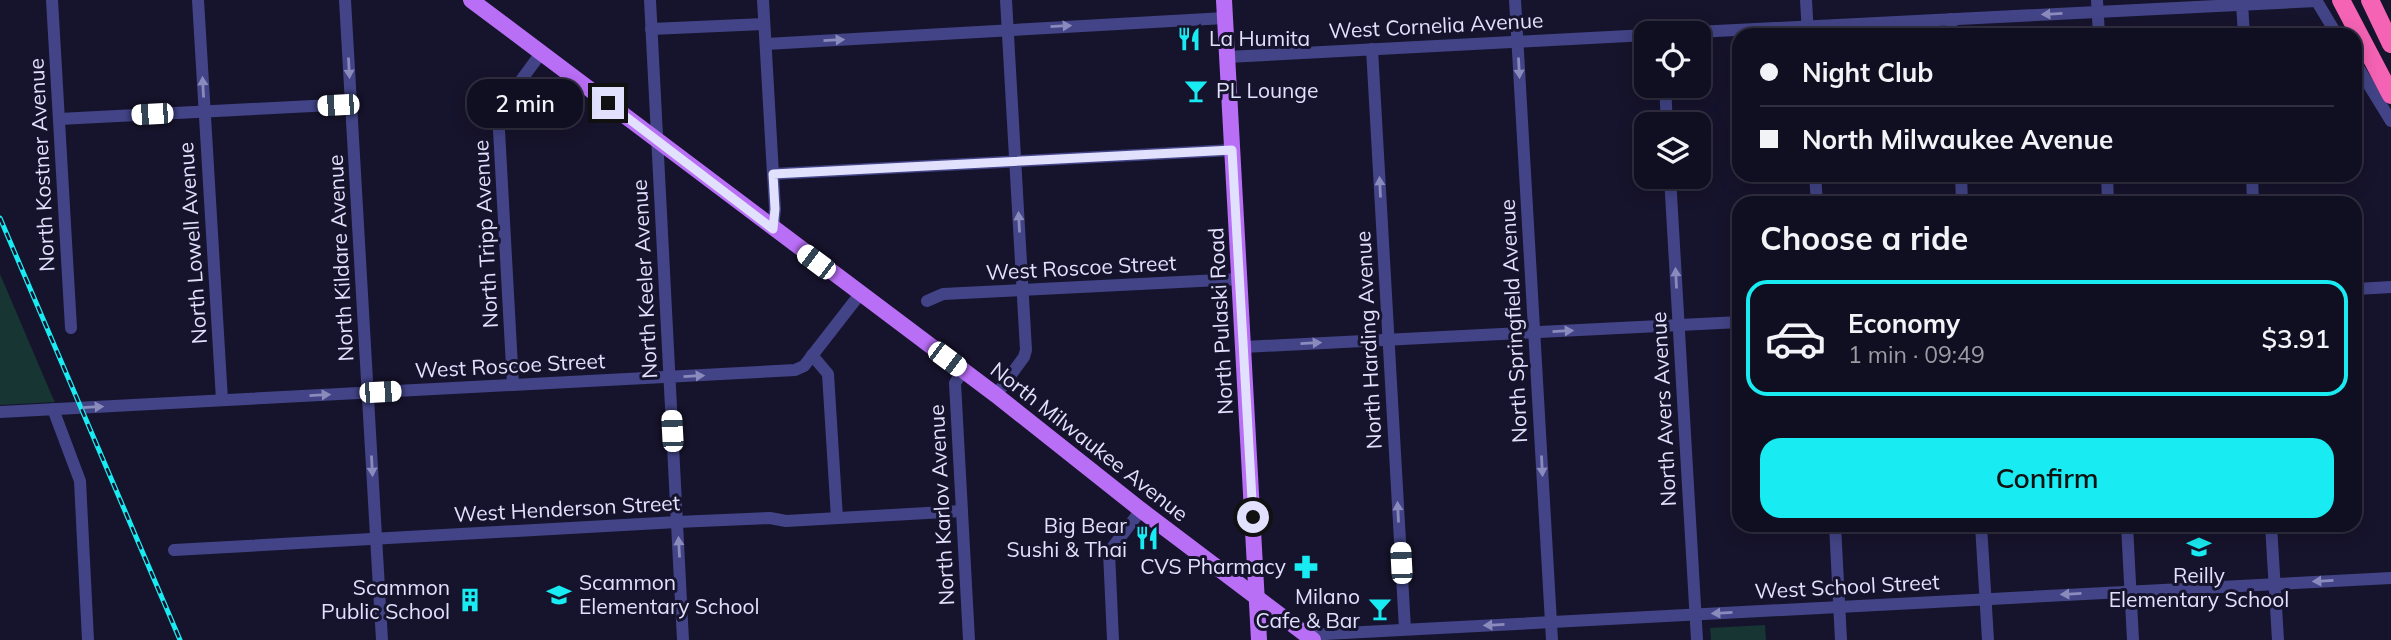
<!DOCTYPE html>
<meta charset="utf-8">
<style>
body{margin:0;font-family:Mulish,sans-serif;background:#1e1c2e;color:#f1f3f6;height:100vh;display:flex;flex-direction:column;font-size:26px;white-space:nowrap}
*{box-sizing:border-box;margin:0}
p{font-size:23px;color:#9c9ca5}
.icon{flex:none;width:38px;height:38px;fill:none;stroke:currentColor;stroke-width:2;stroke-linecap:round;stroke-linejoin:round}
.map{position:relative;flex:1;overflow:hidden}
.panel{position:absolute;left:1732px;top:196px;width:630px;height:336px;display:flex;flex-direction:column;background:#100e21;border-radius:21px;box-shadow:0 4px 18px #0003,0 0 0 2px #302e3f}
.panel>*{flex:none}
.hud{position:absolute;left:1732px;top:28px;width:630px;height:154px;border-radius:21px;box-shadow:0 4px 18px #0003,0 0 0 2px #302e3f;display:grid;align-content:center;height:154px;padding:0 28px;background:#100e21}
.controls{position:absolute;left:1634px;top:21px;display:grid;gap:14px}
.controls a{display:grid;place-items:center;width:77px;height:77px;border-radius:14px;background:#100e21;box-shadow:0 4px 18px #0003,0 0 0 2px #302e3f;font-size:35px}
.end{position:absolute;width:32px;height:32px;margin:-16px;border:9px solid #e1e0fd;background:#111;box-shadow:0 0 0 4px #111}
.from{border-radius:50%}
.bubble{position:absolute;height:49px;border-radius:21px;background:#100e21;box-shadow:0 4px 18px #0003,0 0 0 2px #302e3f;font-size:23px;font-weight:600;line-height:49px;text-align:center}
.car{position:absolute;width:21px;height:42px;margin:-21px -10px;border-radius:9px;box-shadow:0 0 5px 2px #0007;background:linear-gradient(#fff 24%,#345 0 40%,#fff 0 76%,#345 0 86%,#fff 0)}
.hud b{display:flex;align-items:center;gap:24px;height:66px;font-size:26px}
.hud b+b{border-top:2px solid #302e3f}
.hud i{width:18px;height:18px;background:#f1f3f6}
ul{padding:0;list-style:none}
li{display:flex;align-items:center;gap:21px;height:116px;margin:0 14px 10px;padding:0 14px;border:4px solid transparent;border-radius:21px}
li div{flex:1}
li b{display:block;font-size:26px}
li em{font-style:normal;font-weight:600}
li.active{border-color:#18ebf1}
li>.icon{width:63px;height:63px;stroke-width:1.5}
h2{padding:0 28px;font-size:32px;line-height:84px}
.cta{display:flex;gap:14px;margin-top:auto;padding:14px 28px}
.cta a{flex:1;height:80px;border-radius:21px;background:#18ebf1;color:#111;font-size:28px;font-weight:600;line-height:80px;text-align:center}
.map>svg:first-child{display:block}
.green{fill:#173532}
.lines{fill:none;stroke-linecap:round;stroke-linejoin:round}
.minor{stroke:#424487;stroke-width:12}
.major{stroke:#b96ef6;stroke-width:16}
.highway{stroke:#f563b4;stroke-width:18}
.rail-casing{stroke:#18ebf1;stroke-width:5}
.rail{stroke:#16132c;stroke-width:2.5;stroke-dasharray:8;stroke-linecap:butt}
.oneway{fill:#8a8abc}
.route{stroke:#e1e0fd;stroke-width:9}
.labels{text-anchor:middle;stroke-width:6;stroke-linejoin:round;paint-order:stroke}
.street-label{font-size:21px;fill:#e1e0fd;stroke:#16132c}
.poi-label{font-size:21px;fill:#e1e0fd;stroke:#16132c;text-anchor:end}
</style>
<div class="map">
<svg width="2391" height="640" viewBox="0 0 2391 640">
<rect width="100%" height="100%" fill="#16132c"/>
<!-- green -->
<g class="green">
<polygon points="0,274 52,396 55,402 0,405"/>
<polygon points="1765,625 1766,640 1711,640 1710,628"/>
</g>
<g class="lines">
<!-- minor -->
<g class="minor">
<polyline points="52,0 71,328"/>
<polyline points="198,0 222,400"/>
<polyline points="345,0 382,640"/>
<polyline points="650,0 683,640"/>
<polyline points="763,0 775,209 773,229"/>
<polyline points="1515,0 1552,640"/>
<polyline points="1806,0 1808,35"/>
<polyline points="2097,0 2099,35"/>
<polyline points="2316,0 2337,35"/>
<polyline points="2242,4 2244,35"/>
<polyline points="1951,19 1952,35"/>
<polyline points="651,29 764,24"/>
<polyline points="1677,33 2316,1"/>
<polyline points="766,44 1225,18"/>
<polyline points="1372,49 1405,629"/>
<polyline points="1227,57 1647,35"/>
<polyline points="2356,64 2391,121"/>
<polyline points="1665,86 1667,124"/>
<polyline points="59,119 351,104"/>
<polyline points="773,174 1232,150"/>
<polyline points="1815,175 1817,203"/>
<polyline points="1961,175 1962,203"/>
<polyline points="2107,175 2108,203"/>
<polyline points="2252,175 2253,203"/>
<polyline points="1670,177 1697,640"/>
<polyline points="2356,289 2391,287"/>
<polyline points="927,301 943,294 1239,279"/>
<polyline points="1243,347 1740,322"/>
<polyline points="812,355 828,374 837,518"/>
<polyline points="963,371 955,383 969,640"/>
<polyline points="513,385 498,112 541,53"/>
<polyline points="996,395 1024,357 1026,350 1006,0"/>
<polyline points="53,409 80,481 88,640"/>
<polyline points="0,412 795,370 804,366 860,294"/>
<polyline points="1835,525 1841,640"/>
<polyline points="1981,525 1988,640"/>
<polyline points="2127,525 2133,640"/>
<polyline points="2271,525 2278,640"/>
<polyline points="174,550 677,522 770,518 786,521 962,511"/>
<polyline points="1306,635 2391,578"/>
<polyline points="1113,640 1109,552 1141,510"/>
</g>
<!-- major -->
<g class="major">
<polyline points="471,0 996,395 1141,510 1313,640"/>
<polyline points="1224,0 1259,640"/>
</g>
<!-- highway -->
<g class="highway">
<polyline points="2341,0 2391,95"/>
<polyline points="2370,0 2391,44"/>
</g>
<!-- rail casing -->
<g class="rail-casing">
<polyline id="rail" points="0,218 180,640"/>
</g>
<!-- rail -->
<use href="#rail" class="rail"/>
</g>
<!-- one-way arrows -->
<defs><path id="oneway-solid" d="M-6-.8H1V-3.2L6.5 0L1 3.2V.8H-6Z" transform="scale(1.75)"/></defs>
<g class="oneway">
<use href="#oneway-solid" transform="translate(2052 14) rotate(177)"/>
<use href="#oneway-solid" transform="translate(1061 26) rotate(-3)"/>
<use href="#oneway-solid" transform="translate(834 40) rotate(-3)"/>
<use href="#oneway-solid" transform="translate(349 68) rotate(87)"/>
<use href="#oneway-solid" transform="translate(1519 68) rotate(87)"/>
<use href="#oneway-solid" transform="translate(203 87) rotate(-93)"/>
<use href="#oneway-solid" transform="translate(1380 187) rotate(-93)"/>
<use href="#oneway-solid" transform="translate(1019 222) rotate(-93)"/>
<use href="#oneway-solid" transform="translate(1676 278) rotate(-93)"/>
<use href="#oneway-solid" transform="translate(1563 331) rotate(-3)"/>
<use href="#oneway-solid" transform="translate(1311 343) rotate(-3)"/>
<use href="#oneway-solid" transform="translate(694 376) rotate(-3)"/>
<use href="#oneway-solid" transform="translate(320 395) rotate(-3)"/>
<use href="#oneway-solid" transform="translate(93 407) rotate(-3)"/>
<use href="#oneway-solid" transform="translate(372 466) rotate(87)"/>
<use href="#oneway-solid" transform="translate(1542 466) rotate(87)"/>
<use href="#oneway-solid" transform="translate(1398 512) rotate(-93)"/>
<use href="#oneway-solid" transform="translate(679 547) rotate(-93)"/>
<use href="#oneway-solid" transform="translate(2323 581) rotate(177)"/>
<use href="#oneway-solid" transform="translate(2071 594) rotate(177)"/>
<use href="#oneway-solid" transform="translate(1722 613) rotate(177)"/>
<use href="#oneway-solid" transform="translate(1494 625) rotate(177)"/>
</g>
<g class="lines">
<!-- route -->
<polyline class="route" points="608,103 773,229 775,209 773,174 1232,150 1253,517"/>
</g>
<!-- icons -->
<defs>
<g id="restaurant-bare" transform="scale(1.89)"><path d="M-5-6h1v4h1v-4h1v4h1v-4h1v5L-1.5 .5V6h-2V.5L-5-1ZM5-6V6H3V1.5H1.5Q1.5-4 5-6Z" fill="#18ebf1" stroke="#16132c" stroke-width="2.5" paint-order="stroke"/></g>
<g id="bar-bare" transform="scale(1.89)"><path d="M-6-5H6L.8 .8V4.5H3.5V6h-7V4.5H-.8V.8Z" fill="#18ebf1" stroke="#16132c" stroke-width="2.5" paint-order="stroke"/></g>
<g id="school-bare" transform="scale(1.89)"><path d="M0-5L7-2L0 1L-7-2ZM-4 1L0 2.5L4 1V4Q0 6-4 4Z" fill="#18ebf1" stroke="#16132c" stroke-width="2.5" paint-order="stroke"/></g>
<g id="pharmacy-bare" transform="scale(1.89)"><path d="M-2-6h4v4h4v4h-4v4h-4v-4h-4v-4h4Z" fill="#18ebf1" stroke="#16132c" stroke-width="2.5" paint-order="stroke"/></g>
<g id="building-bare" transform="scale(1.89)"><path d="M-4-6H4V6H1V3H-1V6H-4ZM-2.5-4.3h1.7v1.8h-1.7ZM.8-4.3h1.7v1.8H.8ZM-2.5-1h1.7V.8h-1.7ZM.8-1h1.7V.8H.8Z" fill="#18ebf1" stroke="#16132c" stroke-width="2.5" paint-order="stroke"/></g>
</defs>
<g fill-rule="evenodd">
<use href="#restaurant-bare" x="1189" y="39"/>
<use href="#bar-bare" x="1196" y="91"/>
<use href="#restaurant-bare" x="1147" y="538"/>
<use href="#school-bare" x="2199" y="547"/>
<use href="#pharmacy-bare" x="1306" y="567"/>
<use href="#school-bare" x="559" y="595"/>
<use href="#building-bare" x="470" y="600"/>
<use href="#bar-bare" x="1380" y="609"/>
</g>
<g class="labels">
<!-- street labels -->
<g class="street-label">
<text transform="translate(1436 26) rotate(-3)" y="7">West Cornelia Avenue</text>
<text transform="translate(42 165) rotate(-93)" y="7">North Kostner Avenue</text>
<text transform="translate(486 234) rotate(-93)" y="7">North Tripp Avenue</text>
<text transform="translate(193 243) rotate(-94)" y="7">North Lowell Avenue</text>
<text transform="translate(341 258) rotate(-93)" y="7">North Kildare Avenue</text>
<text transform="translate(1081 268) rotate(-3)" y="7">West Roscoe Street</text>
<text transform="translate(645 279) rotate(-93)" y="7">North Keeler Avenue</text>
<text transform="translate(1221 321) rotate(-93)" y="7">North Pulaski Road</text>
<text transform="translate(1514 321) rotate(-93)" y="7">North Springfield Avenue</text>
<text transform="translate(1369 340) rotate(-93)" y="7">North Harding Avenue</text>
<text transform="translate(510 366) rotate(-3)" y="7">West Roscoe Street</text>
<text transform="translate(1664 409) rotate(-93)" y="7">North Avers Avenue</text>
<text transform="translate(1089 442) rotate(38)" y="7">North Milwaukee Avenue</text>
<text transform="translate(942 505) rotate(-93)" y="7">North Karlov Avenue</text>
<text transform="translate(567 509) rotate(-3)" y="7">West Henderson Street</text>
<text transform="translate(1847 587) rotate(-3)" y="7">West School Street</text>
</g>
<!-- poi labels -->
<g class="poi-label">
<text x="1209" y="46" text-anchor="start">La Humita</text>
<text x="1216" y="98" text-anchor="start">PL Lounge</text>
<text x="1127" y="533">Big Bear<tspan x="1127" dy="24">Sushi &amp; Thai</tspan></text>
<text x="1286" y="574">CVS Pharmacy</text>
<text x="2199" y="583" text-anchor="middle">Reilly<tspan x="2199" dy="24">Elementary School</tspan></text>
<text x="579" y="590" text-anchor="start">Scammon<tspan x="579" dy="24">Elementary School</tspan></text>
<text x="450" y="595">Scammon<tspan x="450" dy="24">Public School</tspan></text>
<text x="1360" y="604">Milano<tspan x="1360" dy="24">Cafe &amp; Bar</tspan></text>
</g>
</g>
</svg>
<div class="controls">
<a><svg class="icon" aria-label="locate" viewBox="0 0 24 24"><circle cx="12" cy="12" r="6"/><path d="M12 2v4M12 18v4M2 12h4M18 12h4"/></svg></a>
<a><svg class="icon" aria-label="layers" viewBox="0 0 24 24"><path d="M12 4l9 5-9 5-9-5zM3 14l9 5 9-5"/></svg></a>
</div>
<i class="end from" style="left:1253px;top:517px"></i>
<i class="end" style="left:608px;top:103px"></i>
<div class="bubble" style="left:467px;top:79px;width:116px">2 min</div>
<i class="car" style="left:338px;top:105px;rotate:267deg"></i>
<i class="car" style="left:152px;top:114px;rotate:267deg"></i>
<i class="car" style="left:816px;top:262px;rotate:307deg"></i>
<i class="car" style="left:947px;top:359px;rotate:127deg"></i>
<i class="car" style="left:380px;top:392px;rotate:87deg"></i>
<i class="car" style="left:672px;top:431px;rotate:357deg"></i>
<i class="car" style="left:1401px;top:563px;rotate:357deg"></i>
<div class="hud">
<b><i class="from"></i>Night Club</b>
<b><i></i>North Milwaukee Avenue</b>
</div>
<section class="panel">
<h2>Choose a ride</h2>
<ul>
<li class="active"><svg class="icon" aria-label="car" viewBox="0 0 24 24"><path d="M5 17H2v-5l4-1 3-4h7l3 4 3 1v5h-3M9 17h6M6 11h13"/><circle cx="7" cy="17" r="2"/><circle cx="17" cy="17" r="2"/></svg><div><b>Economy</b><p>1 min · 09:49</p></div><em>$3.91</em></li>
</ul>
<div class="cta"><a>Confirm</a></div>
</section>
</div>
